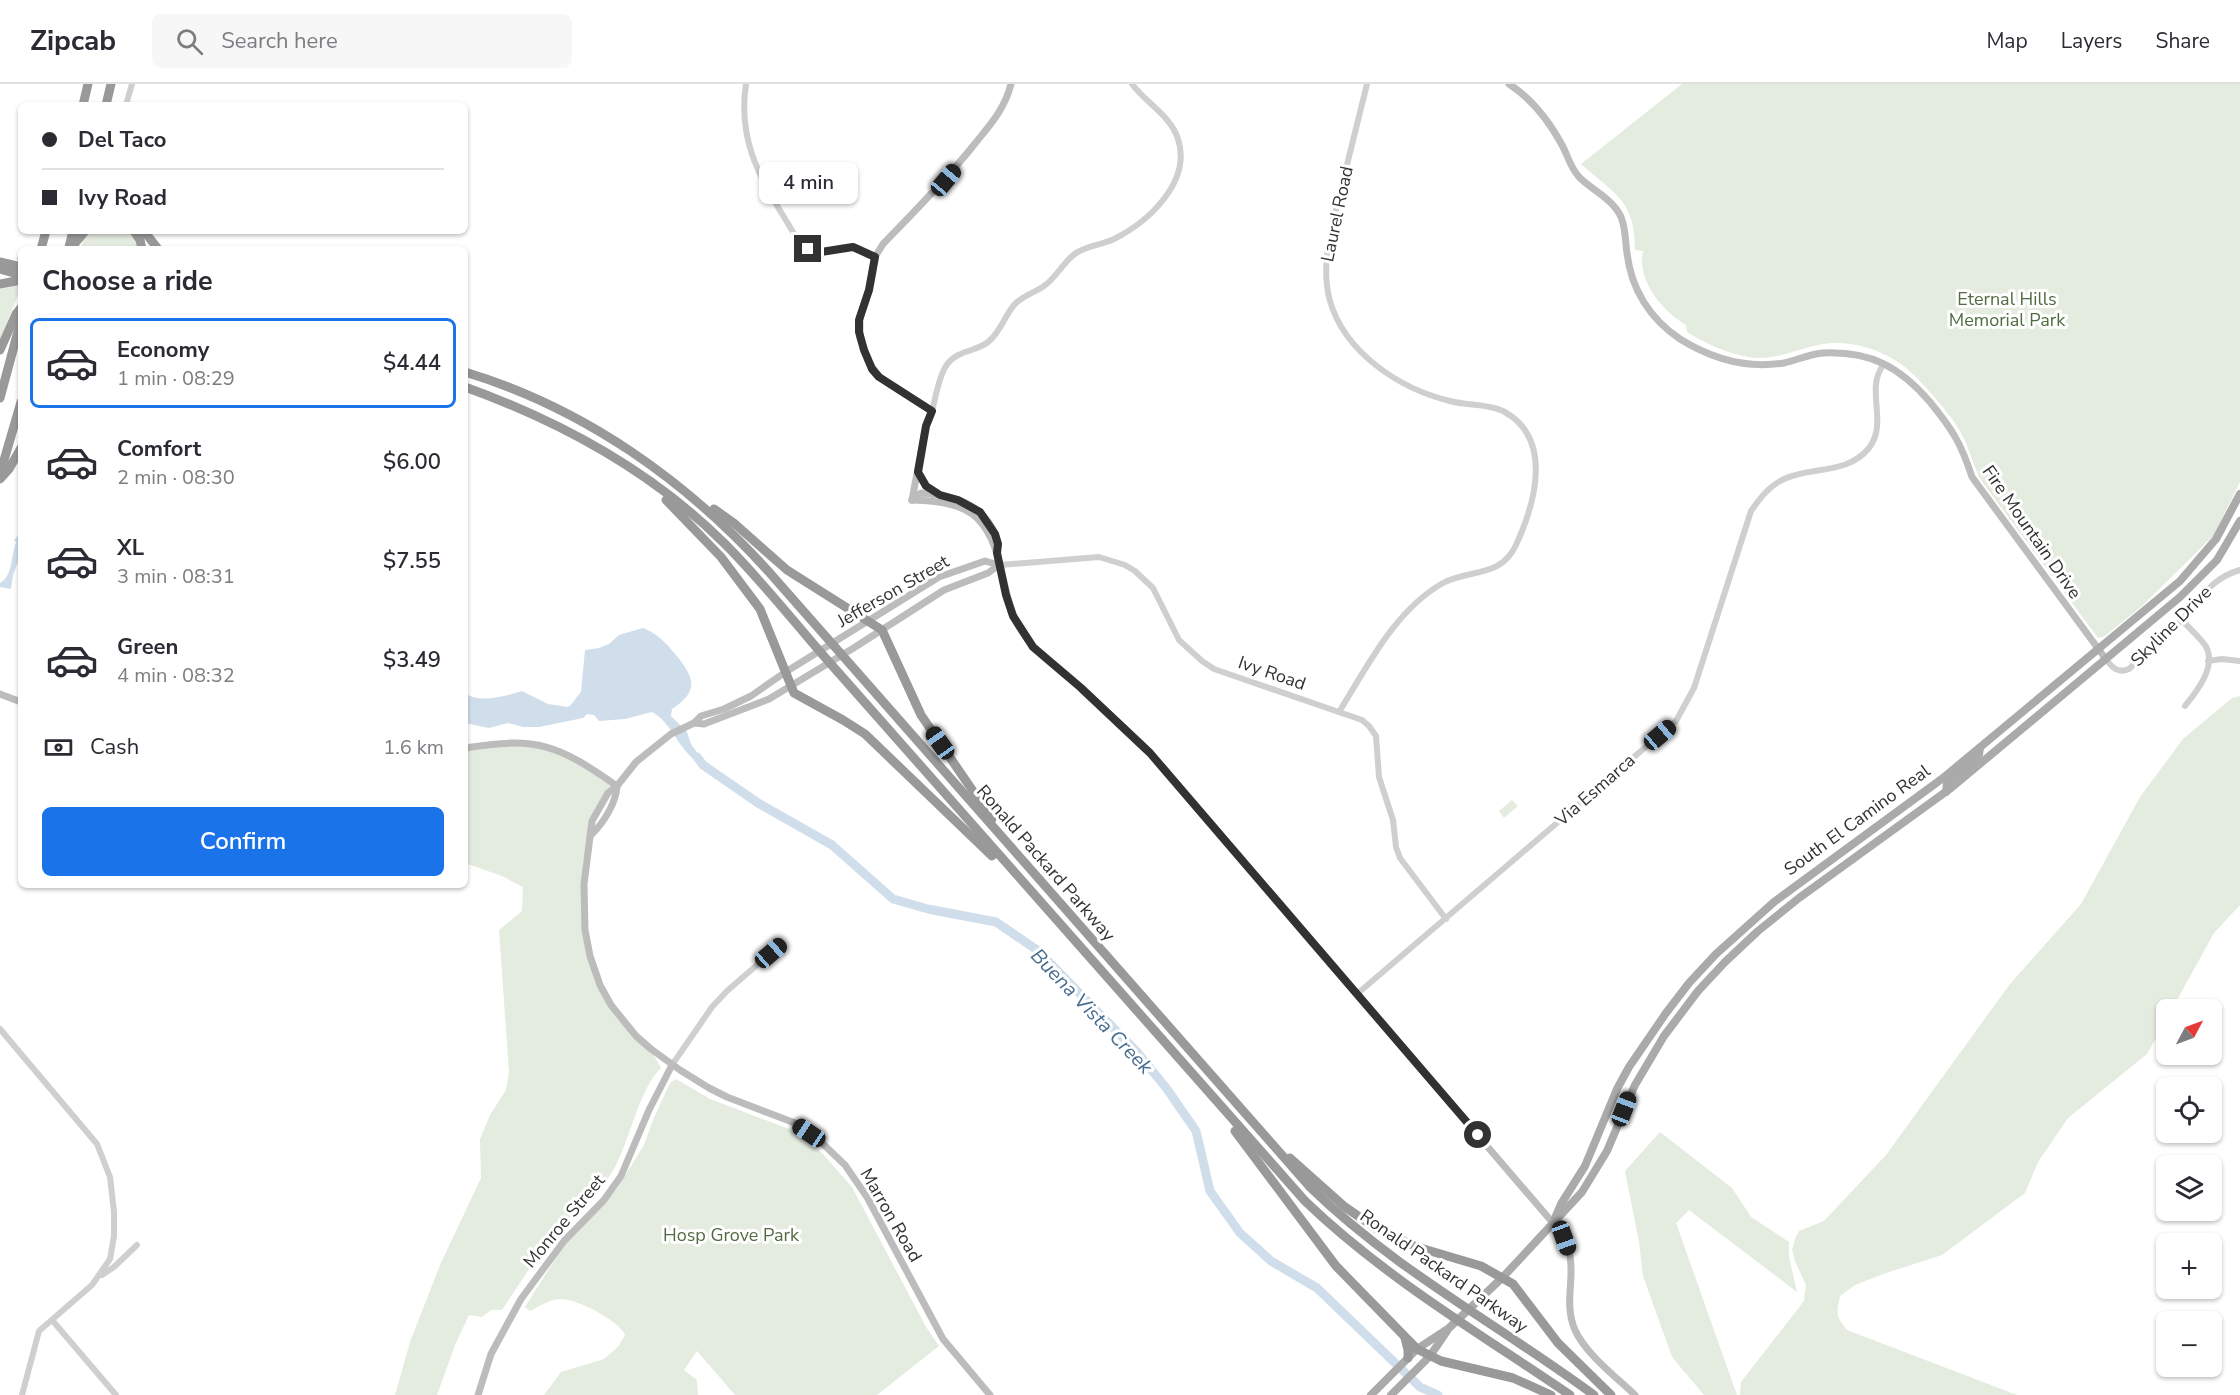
<!DOCTYPE html>
<meta charset="utf-8">
<style>
body{margin:0;font-family:"Nunito Sans",sans-serif;background:#f7f7f7;color:#2b2b33;height:100vh;display:flex;flex-direction:column;font-size:22px;white-space:nowrap}
*{box-sizing:border-box;margin:0}
p{font-size:20px;color:#7c7c81}
.icon{flex:none;width:33px;height:33px;fill:none;stroke:currentColor;stroke-width:2;stroke-linecap:round;stroke-linejoin:round}
.map{position:relative;flex:1;overflow:hidden}
.panel{position:absolute;left:18px;top:162px;width:450px;height:642px;display:flex;flex-direction:column;background:#fff;border-radius:9px;box-shadow:0 2px 4px #0004}
.panel>*{flex:none}
.hud{position:absolute;left:18px;top:18px;width:450px;height:132px;border-radius:9px;box-shadow:0 2px 4px #0004;display:grid;align-content:center;height:132px;padding:0 24px;background:#fff}
.needle{width:39px;rotate:49deg}
.controls{position:absolute;left:2156px;top:915px;display:grid;gap:12px}
.controls a{display:grid;place-items:center;width:66px;height:66px;border-radius:9px;background:#fff;box-shadow:0 2px 4px #0004;font-size:30px}
.end{position:absolute;width:27px;height:27px;margin:-14px;border:8px solid #323232;background:#fff;box-shadow:0 0 0 3px #fff}
.from{border-radius:50%}
.bubble{position:absolute;height:42px;border-radius:9px;background:#fff;box-shadow:0 2px 4px #0004;font-size:20px;font-weight:600;line-height:42px;text-align:center}
.car{position:absolute;width:18px;height:36px;margin:-18px -9px;border-radius:8px;box-shadow:0 0 4px 2px #0007;background:linear-gradient(#222 24%,#8ab4d8 0 40%,#222 0 76%,#8ab4d8 0 86%,#222 0)}
.hud b{display:flex;align-items:center;gap:21px;height:57px;font-size:22px}
.hud b+b{border-top:2px solid #e1e1e2}
.hud i{width:15px;height:15px;background:#2b2b33}
ul{padding:0;list-style:none}
li{display:flex;align-items:center;gap:18px;height:90px;margin:0 12px 9px;padding:0 12px;border:3px solid transparent;border-radius:9px}
li div{flex:1}
li b{display:block;font-size:22px}
li em{font-style:normal;font-weight:600}
li.active{border-color:#1a73e8}
li>.icon{width:54px;height:54px;stroke-width:1.5}
h2{padding:0 24px;font-size:27px;line-height:72px}
.pay{display:flex;align-items:center;gap:15px;height:66px;padding:0 24px;font-size:22px}
.pay p{margin-inline-start:auto}
.button{display:flex;gap:12px;margin-top:auto;padding:12px 24px}
.button a{flex:1;height:69px;border-radius:9px;background:#1a73e8;color:#fff;font-size:24px;font-weight:600;line-height:69px;text-align:center}
header{display:flex;align-items:center;gap:36px;box-sizing:border-box;height:84px;padding:0 30px;background:#fff;border-bottom:2px solid #e1e1e2}
header strong{font-size:28px}
nav{display:flex;gap:33px;margin-inline-start:auto;font-size:21px}
.search{width:420px;height:54px;background:#f7f7f7;display:flex;align-items:center;gap:15px;box-sizing:border-box;padding:0 21px;border-radius:9px;color:#7c7c81;font-size:22px}
.map>svg:first-child{display:block}
.green{fill:#e4ebdf}
.water{fill:#d0deeb}
.lines{fill:none;stroke-linecap:round;stroke-linejoin:round}
.river{stroke:#d0deeb;stroke-width:9}
.tertiary{stroke:#cfcfcf;stroke-width:6}
.secondary{stroke:#bcbcbc;stroke-width:7}
.primary{stroke:#aaa;stroke-width:8}
.motorway{stroke:#999;stroke-width:9}
.route{stroke:#323232;stroke-width:8}
.labels{text-anchor:middle;stroke-width:6;stroke-linejoin:round;paint-order:stroke}
.street-label{font-size:18px;fill:#323232;stroke:#fff}
.park-label{font-size:18px;fill:#516c42;stroke:#fff}
.water-label{font-size:20px;font-style:italic;fill:#456b90;stroke:#fff}
</style>
<header>
<strong>Zipcab</strong>
<div class="search"><svg class="icon" aria-label="search" viewBox="0 0 24 24"><circle cx="10" cy="10" r="6"/><path d="M15 15l6 6"/></svg>Search here</div>
<nav><a>Map</a><a>Layers</a><a>Share</a></nav>
</header>
<div class="map">
<svg width="2240" height="1311" viewBox="0 0 2240 1311">
<rect width="100%" height="100%" fill="#fff"/>
<!-- green -->
<g class="green">
<path d="M1682 0H2240V398L2214 451 2142 522 2105 552 2098 554 1983 399C1973 383 1970 365 1961 349 1952 332 1932 310 1918 295 1895 270 1857 255 1823 260 1800 264 1779 275 1756 274 1733 272 1706 260 1687 248L1686 241C1663 228 1636 196 1643 167L1635 166C1635 115 1615 111 1581 80Z"/>
<polygon points="89,147 130,147 137,158 139,165 81,165 83,156"/>
<polygon points="21,169 21,203 0,256 0,205 11,203 20,177 16,175"/>
<path d="M2240 612V821L2214 849 2172 925 2166 926V937L2147 970 2068 1034 2038 1078 2025 1109 1942 1171 1883 1190 1855 1201 1840 1212C1836 1229 1836 1233 1847 1246L2017 1311H1740L1741 1298 1804 1217 1806 1201 1795 1177 1792 1166 1795 1155 1799 1147 1824 1137 1886 1071 2010 900 2081 820 2140 713 2183 655 2232 614Z"/>
<path d="M508 661C555 662 576 678 614 703L593 739 583 778 581 824 585 862 600 906 653 970 661 984C639 1005 630 1055 615 1083 600 1110 574 1129 554 1151 535 1174 519 1201 502 1226H491L482 1233 469 1231 455 1261 437 1311H395L410 1258 440 1181 481 1094 480 1055 490 1031 506 1006 509 988 499 846 522 827 523 803 502 792 465 779V667Z"/>
<polygon points="1512,716 1518,722 1504,734 1499,727"/>
<path d="M676 995 710 1015 789 1045 822 1069 852 1103 926 1243 939 1262 877 1311H735L697 1267 684 1286 697 1296 698 1311H544L561 1288 604 1275 618 1263 625 1251C620 1237 577 1215 561 1215 550 1215 540 1222 530 1227L525 1223 569 1153 616 1106 644 1061 653 1036 670 999Z"/>
<polygon points="1660,1048 1732,1104 1751,1133 1789,1158 1789,1173 1797,1208 1689,1126 1676,1139 1737,1311 1704,1311 1672,1273 1643,1192 1639,1158 1625,1087"/>
</g>
<!-- water -->
<g class="water">
<path d="M21 448V470L13 491 11 505 0 503V499C13 492 11 471 16 458L14 456Z"/>
<path d="M643 544C657 549 667 560 676 571 694 593 700 607 672 625L671 632 687 648 691 660 704 678 703 681C679 670 674 640 652 628L625 635 599 637 594 631 587 630 583 634 539 643H523L508 639 489 644 465 639V609C479 620 506 612 522 607L548 620 568 623C574 619 576 613 581 608L585 566 599 564 609 560 619 551Z"/>
</g>
<g class="lines">
<!-- river -->
<polyline class="river" points="697,673 703,681 758,719 832,761 893,815 928,825 996,838 1037,866 1137,968 1167,1005 1196,1047 1210,1107 1240,1149 1271,1177 1317,1204 1420,1303 1438,1311"/>
<!-- tertiary -->
<g class="tertiary">
<path d="M746 0C738 52 757 90 784 133 791 144 798 160 809 165 825 173 839 160 854 163 861 165 869 170 875 173"/>
<polyline points="126,21 132,0"/>
<path d="M932 327C936 312 939 291 948 279 959 266 975 268 988 258 1000 249 1004 233 1014 221 1022 212 1034 209 1044 202 1057 193 1063 178 1076 169 1088 161 1102 161 1114 155 1148 138 1192 98 1178 55 1171 32 1146 19 1132 0"/>
<polyline points="999,481 1099,473 1125,481 1135,487 1153,504 1179,556 1202,577 1214,585 1362,636 1369,642 1376,652 1379,693 1393,736 1396,763 1400,774 1446,835"/>
<path d="M2182 536C2189 544 2198 552 2205 561 2218 581 2197 607 2185 622"/>
<path d="M2105 574C2112 583 2117 590 2129 585 2146 569 2164 554 2181 537 2202 515 2209 495 2240 486"/>
<polyline points="2208,577 2222,575 2240,577"/>
<path d="M1339 628C1367 583 1395 526 1443 499 1469 485 1501 494 1516 461 1535 420 1554 354 1503 327 1486 319 1467 322 1450 317 1400 305 1345 269 1330 217 1319 177 1334 136 1343 97 1351 65 1359 32 1367 0"/>
<path d="M1357 910 1676 637 1694 604 1751 427C1760 414 1769 402 1784 395 1812 382 1847 391 1869 364 1889 338 1864 305 1884 280"/>
<polyline points="0,945 97,1060 110,1093 114,1128 114,1152 110,1175 92,1201 39,1247 22,1311"/>
<polyline points="672,981 712,923 727,907 780,861"/>
<polyline points="102,1191 114,1183 137,1161"/>
<polyline points="52,1236 116,1311"/>
</g>
<!-- secondary -->
<g class="secondary">
<path d="M1509 0C1532 15 1549 37 1562 61 1568 72 1570 83 1579 93 1593 107 1613 115 1621 133 1626 145 1625 157 1627 169 1631 205 1650 235 1680 255 1712 275 1746 285 1784 279 1797 276 1810 270 1823 269 1871 267 1900 283 1930 318 1952 345 1961 359 1972 393L2105 574"/>
<polyline points="918,388 926,402 940,411"/>
<path d="M912 416C934 417 960 418 977 434 1005 462 1000 509 1019 543 1034 569 1058 584 1080 603 1104 625 1127 646 1150 669L1553 1139C1560 1148 1566 1156 1569 1167 1576 1194 1563 1218 1575 1246 1585 1269 1616 1293 1635 1311"/>
<path d="M912 416 926 342 932 327 879 293 869 278 860 254V232L869 206 875 173 883 160C914 128 945 97 973 62 989 42 1005 25 1011 0"/>
<path d="M912 416 921 409C948 411 976 417 991 442 996 451 999 458 997 469"/>
<polyline points="0,610 21,618"/>
<polyline points="694,639 704,640 769,615 852,565 944,506 988,489 999,481"/>
<path d="M465 664C538 652 558 661 617 702"/>
<path d="M592 750C604 738 616 719 617 702"/>
<polyline points="478,1311 491,1270 521,1215 564,1157 604,1116 621,1092 649,1026 672,981"/>
<polyline points="990,1311 943,1255 867,1113 845,1081 821,1058 795,1039 727,1013 709,1004 680,986 651,965 636,952 611,921 600,901 590,872 585,846 584,800 592,737 608,709 617,702 636,678 671,650 694,639 701,632 724,625 751,612 784,589 939,493 985,477 999,481"/>
</g>
<!-- primary -->
<g class="primary">
<polyline points="1946,708 1947,699 1979,671 1980,664"/>
<polyline points="1555,1134 1561,1120 1585,1082 1617,1005 1629,983 1666,929 1689,899 1716,870 1774,818 1943,694 2180,497 2216,455 2240,410"/>
<polyline points="1371,1311 1417,1265 1449,1244 1503,1193 1582,1108 1607,1067 1635,1001 1664,952 1698,907 1725,878 1758,847 1799,814 1951,704 2180,513 2217,476 2240,437"/>
<polyline points="1391,1311 1430,1272 1447,1247"/>
</g>
<!-- motorway -->
<g class="motorway">
<polyline points="83,21 88,0"/>
<polyline points="106,21 111,0"/>
<polyline points="134,147 140,156 142,165"/>
<polyline points="144,147 158,165"/>
<polyline points="69,163 73,147"/>
<polyline points="41,165 46,147"/>
<polyline points="70,165 85,147"/>
<polyline points="0,178 21,183"/>
<polyline points="0,185 21,191"/>
<polyline points="0,200 21,196"/>
<polyline points="0,266 16,230 21,224"/>
<path d="M465 288C584 324 687 397 769 488L1310 1103C1395 1186 1499 1241 1594 1311"/>
<path d="M465 303C562 338 652 387 725 460 760 495 790 533 822 570L1305 1117C1384 1193 1479 1249 1570 1311"/>
<polyline points="0,314 21,236"/>
<polyline points="0,390 21,318"/>
<polyline points="0,395 9,385 21,364"/>
<polyline points="666,416 721,473 760,525 794,609 843,636 865,650 992,772"/>
<polyline points="714,425 735,440 787,486 882,546 921,631 992,735"/>
<polyline points="1235,1047 1336,1182 1417,1265 1441,1277 1513,1294 1551,1311"/>
<polyline points="1290,1074 1345,1123 1377,1145 1417,1163 1481,1182 1513,1200 1558,1259 1611,1311"/>
<polyline points="1405,1254 1408,1266 1408,1274"/>
</g>
</g>
<g class="lines">
<!-- route -->
<polyline class="route" points="808,165 821,168 853,163 875,173 869,206 859,236 859,248 864,266 872,285 879,293 932,327 926,342 918,388 926,402 940,411 958,416 980,428 995,450 998,460 997,469 1006,511 1013,532 1033,563 1080,603 1150,669 1478,1051"/>
</g>
<g class="labels">
<!-- street labels -->
<g class="street-label">
<text transform="translate(1337 130) rotate(-78)" y="6">Laurel Road</text>
<text transform="translate(2032 448) rotate(55)" y="6">Fire Mountain Drive</text>
<text transform="translate(893 507) rotate(-30)" y="6">Jefferson Street</text>
<text transform="translate(2171 542) rotate(-45)" y="6">Skyline Drive</text>
<text transform="translate(1272 589) rotate(19)" y="6">Ivy Road</text>
<text transform="translate(1595 706) rotate(-41)" y="6">Via Esmarca</text>
<text transform="translate(1857 736) rotate(-36)" y="6">South El Camino Real</text>
<text transform="translate(1046 779) rotate(49)" y="6">Ronald Packard Parkway</text>
<text transform="translate(891 1131) rotate(60)" y="6">Marron Road</text>
<text transform="translate(564 1137) rotate(-50)" y="6">Monroe Street</text>
<text transform="translate(1444 1187) rotate(35)" y="6">Ronald Packard Parkway</text>
</g>
<!-- park labels -->
<g class="park-label">
<text x="2007" y="221">Eternal Hills<tspan x="2007" dy="21">Memorial Park</tspan></text>
<text x="731" y="1157">Hosp Grove Park</text>
</g>
<!-- water labels -->
<g class="water-label">
<text transform="translate(1092 927) rotate(46)" y="7">Buena Vista Creek</text>
</g>
</g>
</svg>
<div class="controls">
<a><svg class="needle" viewBox="-14 -14 28 28"><path d="M0-13l5 13h-10z" fill="#e53935"/><path d="M0 13l5-13h-10z" fill="#7c7c81"/></svg></a>
<a><svg class="icon" aria-label="locate" viewBox="0 0 24 24"><circle cx="12" cy="12" r="6"/><path d="M12 2v4M12 18v4M2 12h4M18 12h4"/></svg></a>
<a><svg class="icon" aria-label="layers" viewBox="0 0 24 24"><path d="M12 4l9 5-9 5-9-5zM3 14l9 5 9-5"/></svg></a>
<a>+</a>
<a>−</a>
</div>
<i class="end from" style="left:1478px;top:1051px"></i>
<i class="end" style="left:808px;top:165px"></i>
<div class="bubble" style="left:759px;top:78px;width:99px">4 min</div>
<i class="car" style="left:946px;top:96px;rotate:40deg"></i>
<i class="car" style="left:1660px;top:651px;rotate:50deg"></i>
<i class="car" style="left:940px;top:659px;rotate:325deg"></i>
<i class="car" style="left:771px;top:869px;rotate:49deg"></i>
<i class="car" style="left:1624px;top:1025px;rotate:21deg"></i>
<i class="car" style="left:809px;top:1049px;rotate:304deg"></i>
<i class="car" style="left:1564px;top:1154px;rotate:160deg"></i>
<div class="hud">
<b><i class="from"></i>Del Taco</b>
<b><i></i>Ivy Road</b>
</div>
<section class="panel">
<h2>Choose a ride</h2>
<ul>
<li class="active"><svg class="icon" aria-label="car" viewBox="0 0 24 24"><path d="M5 17H2v-5l4-1 3-4h7l3 4 3 1v5h-3M9 17h6M6 11h13"/><circle cx="7" cy="17" r="2"/><circle cx="17" cy="17" r="2"/></svg><div><b>Economy</b><p>1 min · 08:29</p></div><em>$4.44</em></li>
<li><svg class="icon" aria-label="car" viewBox="0 0 24 24"><path d="M5 17H2v-5l4-1 3-4h7l3 4 3 1v5h-3M9 17h6M6 11h13"/><circle cx="7" cy="17" r="2"/><circle cx="17" cy="17" r="2"/></svg><div><b>Comfort</b><p>2 min · 08:30</p></div><em>$6.00</em></li>
<li><svg class="icon" aria-label="car" viewBox="0 0 24 24"><path d="M5 17H2v-5l4-1 3-4h7l3 4 3 1v5h-3M9 17h6M6 11h13"/><circle cx="7" cy="17" r="2"/><circle cx="17" cy="17" r="2"/></svg><div><b>XL</b><p>3 min · 08:31</p></div><em>$7.55</em></li>
<li><svg class="icon" aria-label="car" viewBox="0 0 24 24"><path d="M5 17H2v-5l4-1 3-4h7l3 4 3 1v5h-3M9 17h6M6 11h13"/><circle cx="7" cy="17" r="2"/><circle cx="17" cy="17" r="2"/></svg><div><b>Green</b><p>4 min · 08:32</p></div><em>$3.49</em></li>
</ul>
<div class="pay"><svg class="icon" aria-label="cash" viewBox="0 0 24 24"><path d="M3 7h18v10H3z"/><circle cx="12" cy="12" r="2"/></svg>Cash<p>1.6 km</p></div>
<div class="button"><a>Confirm</a></div>
</section>
</div>
